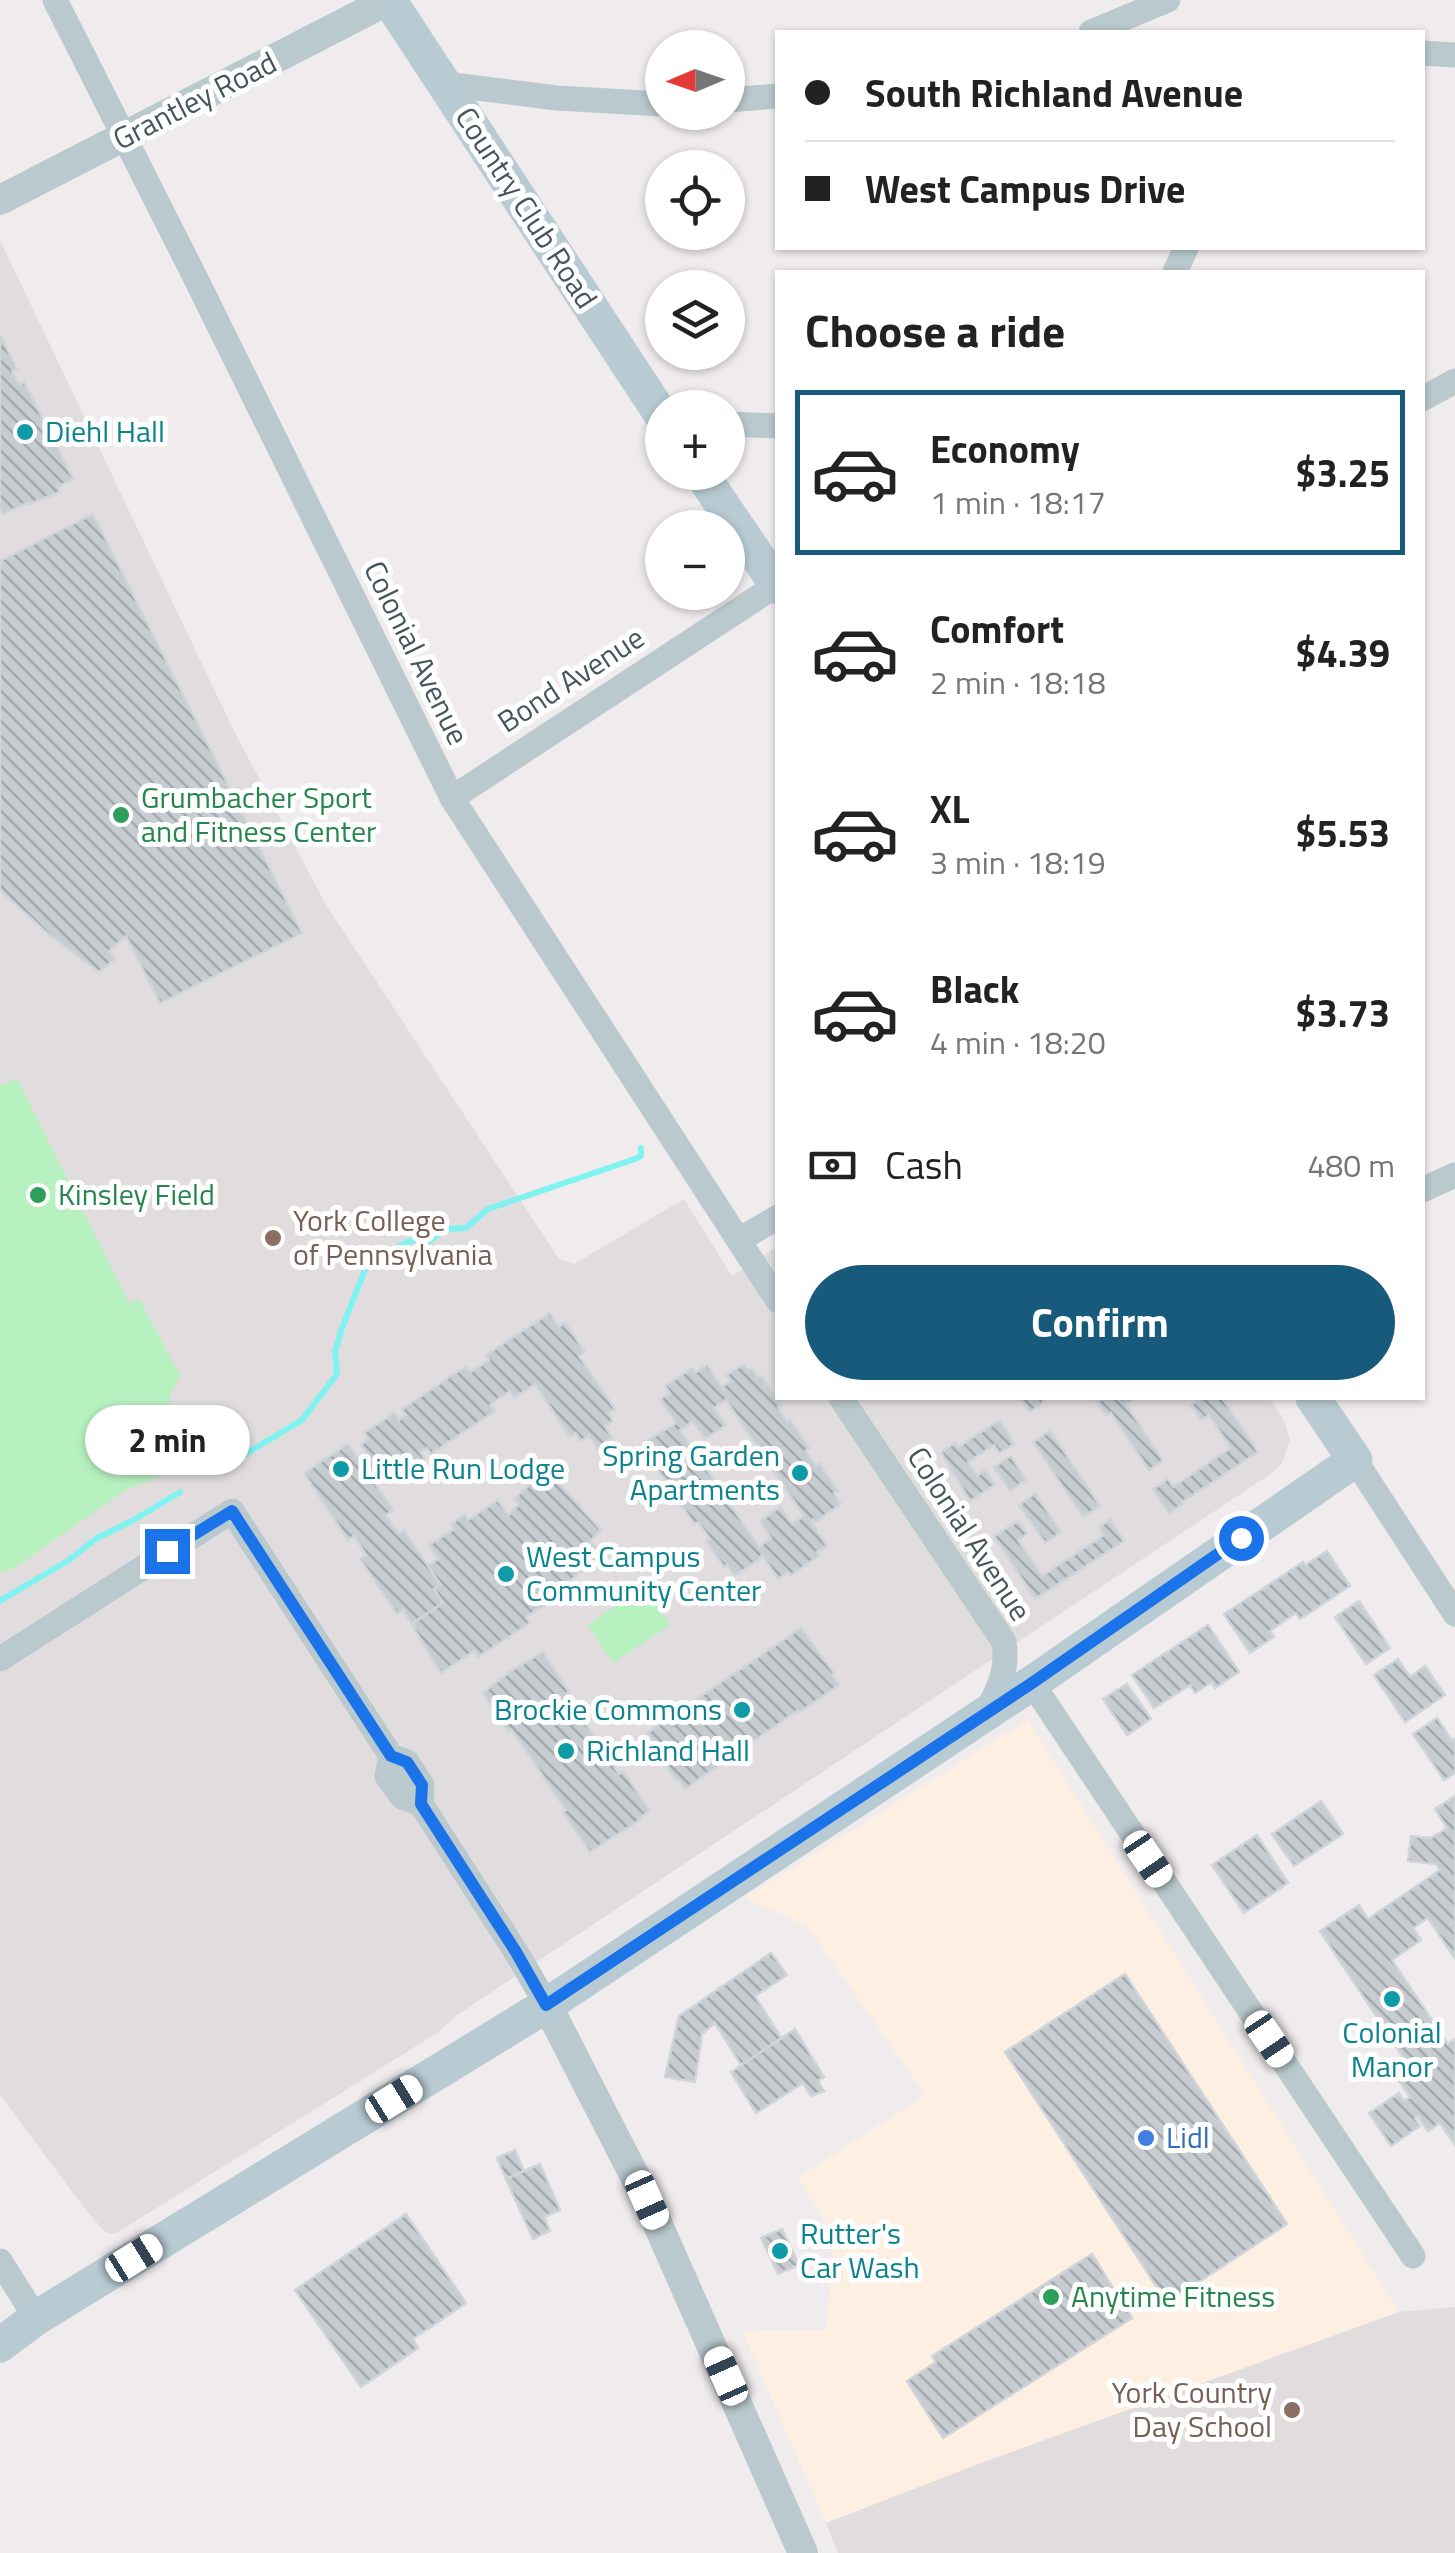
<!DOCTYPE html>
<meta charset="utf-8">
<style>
body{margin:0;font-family:"Titillium Web",sans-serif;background:#f2f2f2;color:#222;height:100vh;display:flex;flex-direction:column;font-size:38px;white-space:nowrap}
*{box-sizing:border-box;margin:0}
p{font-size:32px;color:#767676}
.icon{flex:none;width:55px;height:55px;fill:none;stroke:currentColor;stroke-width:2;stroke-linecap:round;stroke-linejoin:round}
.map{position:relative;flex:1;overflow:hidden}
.details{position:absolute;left:775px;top:270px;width:650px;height:1130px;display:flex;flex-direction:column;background:#fff;border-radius:0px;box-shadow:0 2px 8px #0004}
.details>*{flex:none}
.guide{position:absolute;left:775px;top:30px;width:650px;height:220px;border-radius:0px;box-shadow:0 2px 8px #0004;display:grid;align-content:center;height:220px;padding:0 30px;background:#fff}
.needle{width:65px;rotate:268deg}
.fabs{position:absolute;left:645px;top:30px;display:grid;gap:20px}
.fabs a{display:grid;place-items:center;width:100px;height:100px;border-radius:50%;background:#fff;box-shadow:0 2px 8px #0004;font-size:50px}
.end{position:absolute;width:45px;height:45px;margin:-22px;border:12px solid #1a73e8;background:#fff;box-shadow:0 0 0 5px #fff}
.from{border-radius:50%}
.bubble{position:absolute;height:70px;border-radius:35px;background:#fff;box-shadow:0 2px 8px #0004;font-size:32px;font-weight:700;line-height:70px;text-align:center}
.car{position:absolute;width:30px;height:60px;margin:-30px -15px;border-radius:12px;box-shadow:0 0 8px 2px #0007;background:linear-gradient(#fff 24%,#345 0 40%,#fff 0 76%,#345 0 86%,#fff 0)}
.guide b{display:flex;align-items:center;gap:35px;height:95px;font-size:38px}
.guide b+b{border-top:2px solid #e0e0e0}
.guide i{width:25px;height:25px;background:#222}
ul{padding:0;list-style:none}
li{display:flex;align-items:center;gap:30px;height:165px;margin:0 20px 15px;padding:0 10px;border:5px solid transparent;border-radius:0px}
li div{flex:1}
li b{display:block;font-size:38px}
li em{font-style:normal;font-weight:700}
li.on{border-color:#185a7c}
li>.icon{width:90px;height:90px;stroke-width:1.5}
h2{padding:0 30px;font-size:45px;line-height:120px}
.pay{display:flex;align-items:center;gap:25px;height:110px;padding:0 30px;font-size:38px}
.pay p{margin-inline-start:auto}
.button{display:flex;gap:20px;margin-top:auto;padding:20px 30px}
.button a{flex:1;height:115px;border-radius:60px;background:#185a7c;color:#fff;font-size:40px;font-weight:700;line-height:115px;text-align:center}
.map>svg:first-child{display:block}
.commercial{fill:#fdf0e3}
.education{fill:#e1dddf}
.park{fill:#b7f1c0}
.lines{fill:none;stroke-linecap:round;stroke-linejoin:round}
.stream{stroke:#80f2f0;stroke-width:6}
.building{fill:url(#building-back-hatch);stroke:#d0d5d9;stroke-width:2.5;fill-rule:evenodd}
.minor{stroke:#bac9cd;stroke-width:25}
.tertiary{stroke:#bac9cd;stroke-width:30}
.secondary{stroke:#b8cbd3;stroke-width:35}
.route{stroke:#1a73e8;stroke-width:12}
.culture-dot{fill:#0f9aa8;stroke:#fff;stroke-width:4}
.leisure-dot{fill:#2e9e5b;stroke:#fff;stroke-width:4}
.education-dot{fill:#8d6e63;stroke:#fff;stroke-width:4}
.shop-dot{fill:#3f7fe0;stroke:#fff;stroke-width:4}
.labels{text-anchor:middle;stroke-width:10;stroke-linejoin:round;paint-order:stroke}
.street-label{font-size:30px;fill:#44555b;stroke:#fff}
.culture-label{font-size:30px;fill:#0d838f;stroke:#fff;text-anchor:start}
.leisure-label{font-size:30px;fill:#27864d;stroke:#fff;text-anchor:start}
.education-label{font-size:30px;fill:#785e54;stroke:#fff;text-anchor:start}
.shop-label{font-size:30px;fill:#366cbe;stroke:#fff;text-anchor:start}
</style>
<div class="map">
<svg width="1455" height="2553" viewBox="0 0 1455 2553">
<defs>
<pattern id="building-back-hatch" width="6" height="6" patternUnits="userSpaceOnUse" patternTransform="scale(2.5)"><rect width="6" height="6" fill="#c6ccd0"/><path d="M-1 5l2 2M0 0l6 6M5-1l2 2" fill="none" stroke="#a2a8ac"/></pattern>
</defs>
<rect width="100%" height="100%" fill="#f0eced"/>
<!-- commercial -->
<polygon class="commercial" points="1028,1720 1399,2312 981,2463 826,2523 742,2331 826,2330 834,2234 798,2178 925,2095 808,1927 744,1898"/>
<!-- education -->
<g class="education">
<polygon points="0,240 233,729 326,905 559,1259 574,1264 684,1199 732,1276 777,1247 778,1398 1269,1398 1283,1418 1290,1440 1282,1463 1275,1471 457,2015 437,2033 115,2234 105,2232 82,2205 0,2095"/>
<polygon points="1455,2307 1455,2553 838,2553 826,2523 981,2463 1399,2312"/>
</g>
<!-- park -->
<g class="park">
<polygon points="17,1078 129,1303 139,1299 180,1375 170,1396 173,1468 167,1473 126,1490 13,1569 0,1572 0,1086"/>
<polygon points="645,1586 670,1625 613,1663 588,1625"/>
</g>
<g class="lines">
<!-- stream -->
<g class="stream">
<polyline points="239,1458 302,1420 337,1374 335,1352 341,1331 366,1267 373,1256 390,1251 412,1240 429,1241 447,1229 466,1228 488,1209 635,1159 641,1156 641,1148"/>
<polyline points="0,1601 69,1560 97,1538 132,1521 180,1492"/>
</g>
</g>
<!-- building -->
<g class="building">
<polygon points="0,335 17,369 12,371 19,385 24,382 73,479 58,487 60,492 30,504 29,502 3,514 0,507"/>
<polygon points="93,514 302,933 160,1003 126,936 109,951 115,959 99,972 47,933 0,890 0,561"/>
<polygon points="550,1313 559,1327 565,1322 585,1352 579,1356 615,1409 608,1413 613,1421 605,1426 612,1438 597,1448 589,1435 581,1441 576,1433 570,1437 535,1384 514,1398 510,1391 490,1405 495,1411 431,1454 427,1448 420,1452 425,1459 393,1479 390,1474 382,1479 374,1466 367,1471 393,1510 386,1515 391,1523 399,1533 404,1530 441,1585 434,1589 443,1603 412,1624 403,1610 397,1614 360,1559 366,1555 360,1545 354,1536 348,1540 304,1473 348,1444 361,1462 369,1457 361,1445 368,1439 364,1433 394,1413 399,1420 406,1415 402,1409 466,1366 470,1372 489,1360 486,1355"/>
<path d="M744 1364 748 1370 752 1368 758 1378 762 1376 781 1405 778 1407 787 1422 790 1420 809 1448 806 1451 816 1466 819 1463 838 1491 834 1493 841 1504 815 1522 814 1519 811 1521 827 1546 817 1552 819 1556 791 1575 788 1572 778 1579 762 1555 760 1557 761 1558 739 1573 734 1575 727 1565 724 1567 706 1541 710 1539 698 1522 694 1524 676 1497 679 1495 669 1480 666 1482 647 1454 651 1452 645 1442 676 1423 660 1399 670 1393 665 1386 692 1368 695 1373 707 1365 723 1389V1386L731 1381 727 1375ZM726 1400 804 1516 792 1524 780 1507 760 1521 771 1538 759 1547 680 1430 693 1421 705 1439 726 1425 714 1408Z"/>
<polygon points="1020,1398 1041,1398 1044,1402 1030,1412"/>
<polygon points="1104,1398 1136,1398 1126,1404 1163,1461 1149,1470 1111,1413 1106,1416 1097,1402"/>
<polygon points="1203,1398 1222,1398 1258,1452 1182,1502 1183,1504 1169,1513 1153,1489 1168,1479 1173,1487 1231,1448 1209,1415 1201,1420 1191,1405"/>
<polygon points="1000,1420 1014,1444 999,1453 994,1445 968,1462 977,1476 985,1470 995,1485 970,1501 941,1452 955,1443 958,1447"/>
<polygon points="1050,1430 1100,1506 1083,1517 1033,1442"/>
<polygon points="1011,1456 1026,1480 1010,1491 994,1467"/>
<polygon points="546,1469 601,1530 590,1541 601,1553 569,1582 571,1586 556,1594 558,1597 526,1617 530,1623 478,1657 474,1651 441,1673 413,1627 415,1626 413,1623 443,1603 434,1589 441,1585 428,1566 438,1559 429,1545 454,1529 451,1524 465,1514 468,1520 498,1500 508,1516 519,1504 514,1499"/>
<polygon points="1035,1493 1061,1532 1045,1543 1019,1505"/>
<polygon points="1110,1519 1124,1541 1035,1599 994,1536 1018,1521 1027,1534 1018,1540 1042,1576 1104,1535 1099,1527"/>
<polygon points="1327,1551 1350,1586 1300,1619 1296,1613 1270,1631 1274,1637 1250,1653 1224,1614 1303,1562 1305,1565"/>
<polygon points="1359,1601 1390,1648 1366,1664 1335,1617"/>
<polygon points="1208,1625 1239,1672 1215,1688 1212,1682 1195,1693 1190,1685 1154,1708 1132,1675"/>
<polygon points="801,1628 834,1673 832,1675 839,1685 798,1713 797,1711 685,1789 678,1779 676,1780 652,1744 653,1742 647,1733"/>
<polygon points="543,1652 569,1692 566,1694 619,1774 623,1771 650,1811 640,1818 641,1819 590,1852 563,1812 566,1810 512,1730 509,1732 483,1693 508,1673"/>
<polygon points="1398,1659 1410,1677 1425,1666 1445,1695 1405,1722 1374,1675"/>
<polygon points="1127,1684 1151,1719 1127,1735 1103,1699"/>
<polygon points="1437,1718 1452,1741 1455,1739 1455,1773 1444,1780 1413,1734"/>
<polygon points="1455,1796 1455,1959 1428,1918 1413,1928 1421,1940 1392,1960 1448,2044 1455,2039 1455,2145 1440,2123 1428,2131 1418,2116 1415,2118 1420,2126 1391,2146 1369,2113 1399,2093 1404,2101 1410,2097 1397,2078 1411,2069 1320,1931 1359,1905 1368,1919 1440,1870 1436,1864 1408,1861 1411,1836 1431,1838 1447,1828 1435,1809"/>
<polygon points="1321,1801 1343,1834 1294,1866 1272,1834"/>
<polygon points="1257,1835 1288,1883 1244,1913 1212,1865"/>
<polygon points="771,1953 787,1975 755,1996 782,2039 741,2065 715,2023 702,2034 695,2082 665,2077 679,2016"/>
<polygon points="1125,1974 1287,2224 1167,2303 1005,2052"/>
<polygon points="795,2029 824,2077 818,2081 824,2091 811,2096 803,2083 756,2113 731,2072"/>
<polygon points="515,2150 524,2171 506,2179 497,2158"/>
<polygon points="540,2164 560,2210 544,2217 550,2231 533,2239 506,2179"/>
<polygon points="406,2214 466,2303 413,2339 418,2348 361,2387 295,2290"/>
<polygon points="782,2229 799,2265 778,2274 761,2238"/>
<polygon points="1092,2254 1132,2318 943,2438 907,2381 936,2362 932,2356"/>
</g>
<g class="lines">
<!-- minor -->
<g class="minor">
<polyline points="55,0 196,279 452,798 778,1301"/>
<polyline points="1091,32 1168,0"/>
<polyline points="1422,53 1455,55"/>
<polyline points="445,84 557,98 662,104"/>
<polyline points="728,100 778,96"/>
<polyline points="1175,272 1186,248"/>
<polyline points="1422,399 1455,381"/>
<polyline points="728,424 778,426"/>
<polyline points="452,798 778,584"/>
<polyline points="1422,1190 1455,1175"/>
<polyline points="739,1240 778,1217"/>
<path d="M841 1398 1004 1642C1008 1669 1000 1686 988 1709"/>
<polyline points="1355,1460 1455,1614"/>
<polyline points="0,1659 232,1511 391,1756 407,1762 422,1785 421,1804 516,1952 547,2005"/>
<polyline points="1032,1683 1413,2256"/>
<polyline points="391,1756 387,1776 402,1797 421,1804"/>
<polyline points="0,2261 36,2318"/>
</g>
<!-- tertiary -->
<g class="tertiary">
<polyline points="0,200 389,0"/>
<polyline points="547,2005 647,2200 803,2553"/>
</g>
<!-- secondary -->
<g class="secondary">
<polyline points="389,0 662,416"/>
<polyline points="700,472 778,587"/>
<polyline points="0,2345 36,2318 547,2005 1032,1683 1355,1460 1313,1398"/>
</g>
</g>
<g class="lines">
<!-- route -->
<polyline class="route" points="167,1551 232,1511 391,1756 407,1762 422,1785 421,1804 516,1952 546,2005 1032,1683 1241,1538"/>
</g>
<!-- markers -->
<g class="culture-dot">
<circle cx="25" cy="432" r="10"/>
<circle cx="341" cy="1469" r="10"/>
<circle cx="800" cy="1473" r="10"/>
<circle cx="506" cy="1574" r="10"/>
<circle cx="742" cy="1710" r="10"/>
<circle cx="566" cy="1751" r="10"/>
<circle cx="1392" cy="1999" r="10"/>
<circle cx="780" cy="2251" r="10"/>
</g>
<g class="leisure-dot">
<circle cx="121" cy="815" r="10"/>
<circle cx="38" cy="1195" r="10"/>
<circle cx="1051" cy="2297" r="10"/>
</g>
<g class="education-dot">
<circle cx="273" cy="1238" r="10"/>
<circle cx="1292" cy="2410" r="10"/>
</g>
<circle class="shop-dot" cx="1146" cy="2138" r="10"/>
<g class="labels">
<!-- street labels -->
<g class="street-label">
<text transform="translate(195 101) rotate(-27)" y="10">Grantley Road</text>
<text transform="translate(526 208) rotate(57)" y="10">Country Club Road</text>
<text transform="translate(416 653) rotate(64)" y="10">Colonial Avenue</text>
<text transform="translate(571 680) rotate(-33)" y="10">Bond Avenue</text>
<text transform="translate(969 1534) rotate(57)" y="10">Colonial Avenue</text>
</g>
<!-- culture labels -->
<g class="culture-label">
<text x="45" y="442">Diehl Hall</text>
<text x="780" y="1466" text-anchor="end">Spring Garden<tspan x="780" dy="34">Apartments</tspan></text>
<text x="361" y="1479">Little Run Lodge</text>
<text x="526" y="1567">West Campus<tspan x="526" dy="34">Community Center</tspan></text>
<text x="722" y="1720" text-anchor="end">Brockie Commons</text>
<text x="586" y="1761">Richland Hall</text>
<text x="1392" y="2043" text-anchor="middle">Colonial<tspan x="1392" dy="34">Manor</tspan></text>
<text x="800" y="2244">Rutter's<tspan x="800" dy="34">Car Wash</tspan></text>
</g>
<!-- leisure labels -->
<g class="leisure-label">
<text x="141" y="808">Grumbacher Sport<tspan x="141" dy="34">and Fitness Center</tspan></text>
<text x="58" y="1205">Kinsley Field</text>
<text x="1071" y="2307">Anytime Fitness</text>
</g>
<!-- education labels -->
<g class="education-label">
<text x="293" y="1231">York College<tspan x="293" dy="34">of Pennsylvania</tspan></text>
<text x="1272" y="2403" text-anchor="end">York Country<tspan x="1272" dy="34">Day School</tspan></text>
</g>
<!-- shop labels -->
<g class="shop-label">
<text x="1166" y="2148">Lidl</text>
</g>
</g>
</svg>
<div class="fabs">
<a><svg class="needle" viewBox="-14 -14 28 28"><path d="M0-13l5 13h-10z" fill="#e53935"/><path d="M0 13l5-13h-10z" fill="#767676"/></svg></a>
<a><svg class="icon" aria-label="locate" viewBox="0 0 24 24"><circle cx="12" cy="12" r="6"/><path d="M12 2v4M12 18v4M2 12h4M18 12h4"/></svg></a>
<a><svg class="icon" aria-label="layers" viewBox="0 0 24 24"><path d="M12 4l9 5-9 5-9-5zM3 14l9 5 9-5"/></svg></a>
<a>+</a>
<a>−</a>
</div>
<i class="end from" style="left:1241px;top:1538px"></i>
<i class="end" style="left:167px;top:1551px"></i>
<div class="bubble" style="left:85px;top:1405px;width:165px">2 min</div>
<i class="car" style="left:1148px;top:1859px;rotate:146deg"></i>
<i class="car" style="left:1269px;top:2039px;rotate:146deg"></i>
<i class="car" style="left:394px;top:2099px;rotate:58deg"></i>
<i class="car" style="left:647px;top:2200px;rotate:156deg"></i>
<i class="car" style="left:134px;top:2258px;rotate:58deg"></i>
<i class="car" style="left:726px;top:2376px;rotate:336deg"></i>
<div class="guide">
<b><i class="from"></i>South Richland Avenue</b>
<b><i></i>West Campus Drive</b>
</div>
<section class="details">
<h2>Choose a ride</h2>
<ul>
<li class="on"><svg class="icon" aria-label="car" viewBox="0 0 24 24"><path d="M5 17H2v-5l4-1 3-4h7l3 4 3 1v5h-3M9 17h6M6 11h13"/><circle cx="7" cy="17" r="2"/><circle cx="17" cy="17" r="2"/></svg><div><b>Economy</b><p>1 min · 18:17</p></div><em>$3.25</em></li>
<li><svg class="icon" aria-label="car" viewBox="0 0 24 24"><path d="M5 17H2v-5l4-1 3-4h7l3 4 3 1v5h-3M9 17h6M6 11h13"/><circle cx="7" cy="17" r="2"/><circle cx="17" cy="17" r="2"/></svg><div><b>Comfort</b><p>2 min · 18:18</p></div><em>$4.39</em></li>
<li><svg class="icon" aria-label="car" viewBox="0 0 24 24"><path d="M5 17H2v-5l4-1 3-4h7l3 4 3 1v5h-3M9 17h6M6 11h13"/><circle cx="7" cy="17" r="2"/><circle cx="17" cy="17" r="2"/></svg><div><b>XL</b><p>3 min · 18:19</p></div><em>$5.53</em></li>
<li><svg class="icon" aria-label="car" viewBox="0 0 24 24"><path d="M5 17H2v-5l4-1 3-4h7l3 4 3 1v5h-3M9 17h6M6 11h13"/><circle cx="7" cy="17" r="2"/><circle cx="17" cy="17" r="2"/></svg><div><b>Black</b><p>4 min · 18:20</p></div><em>$3.73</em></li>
</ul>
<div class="pay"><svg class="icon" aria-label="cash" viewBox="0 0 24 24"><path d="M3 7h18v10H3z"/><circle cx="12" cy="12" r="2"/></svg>Cash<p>480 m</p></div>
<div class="button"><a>Confirm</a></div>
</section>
</div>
